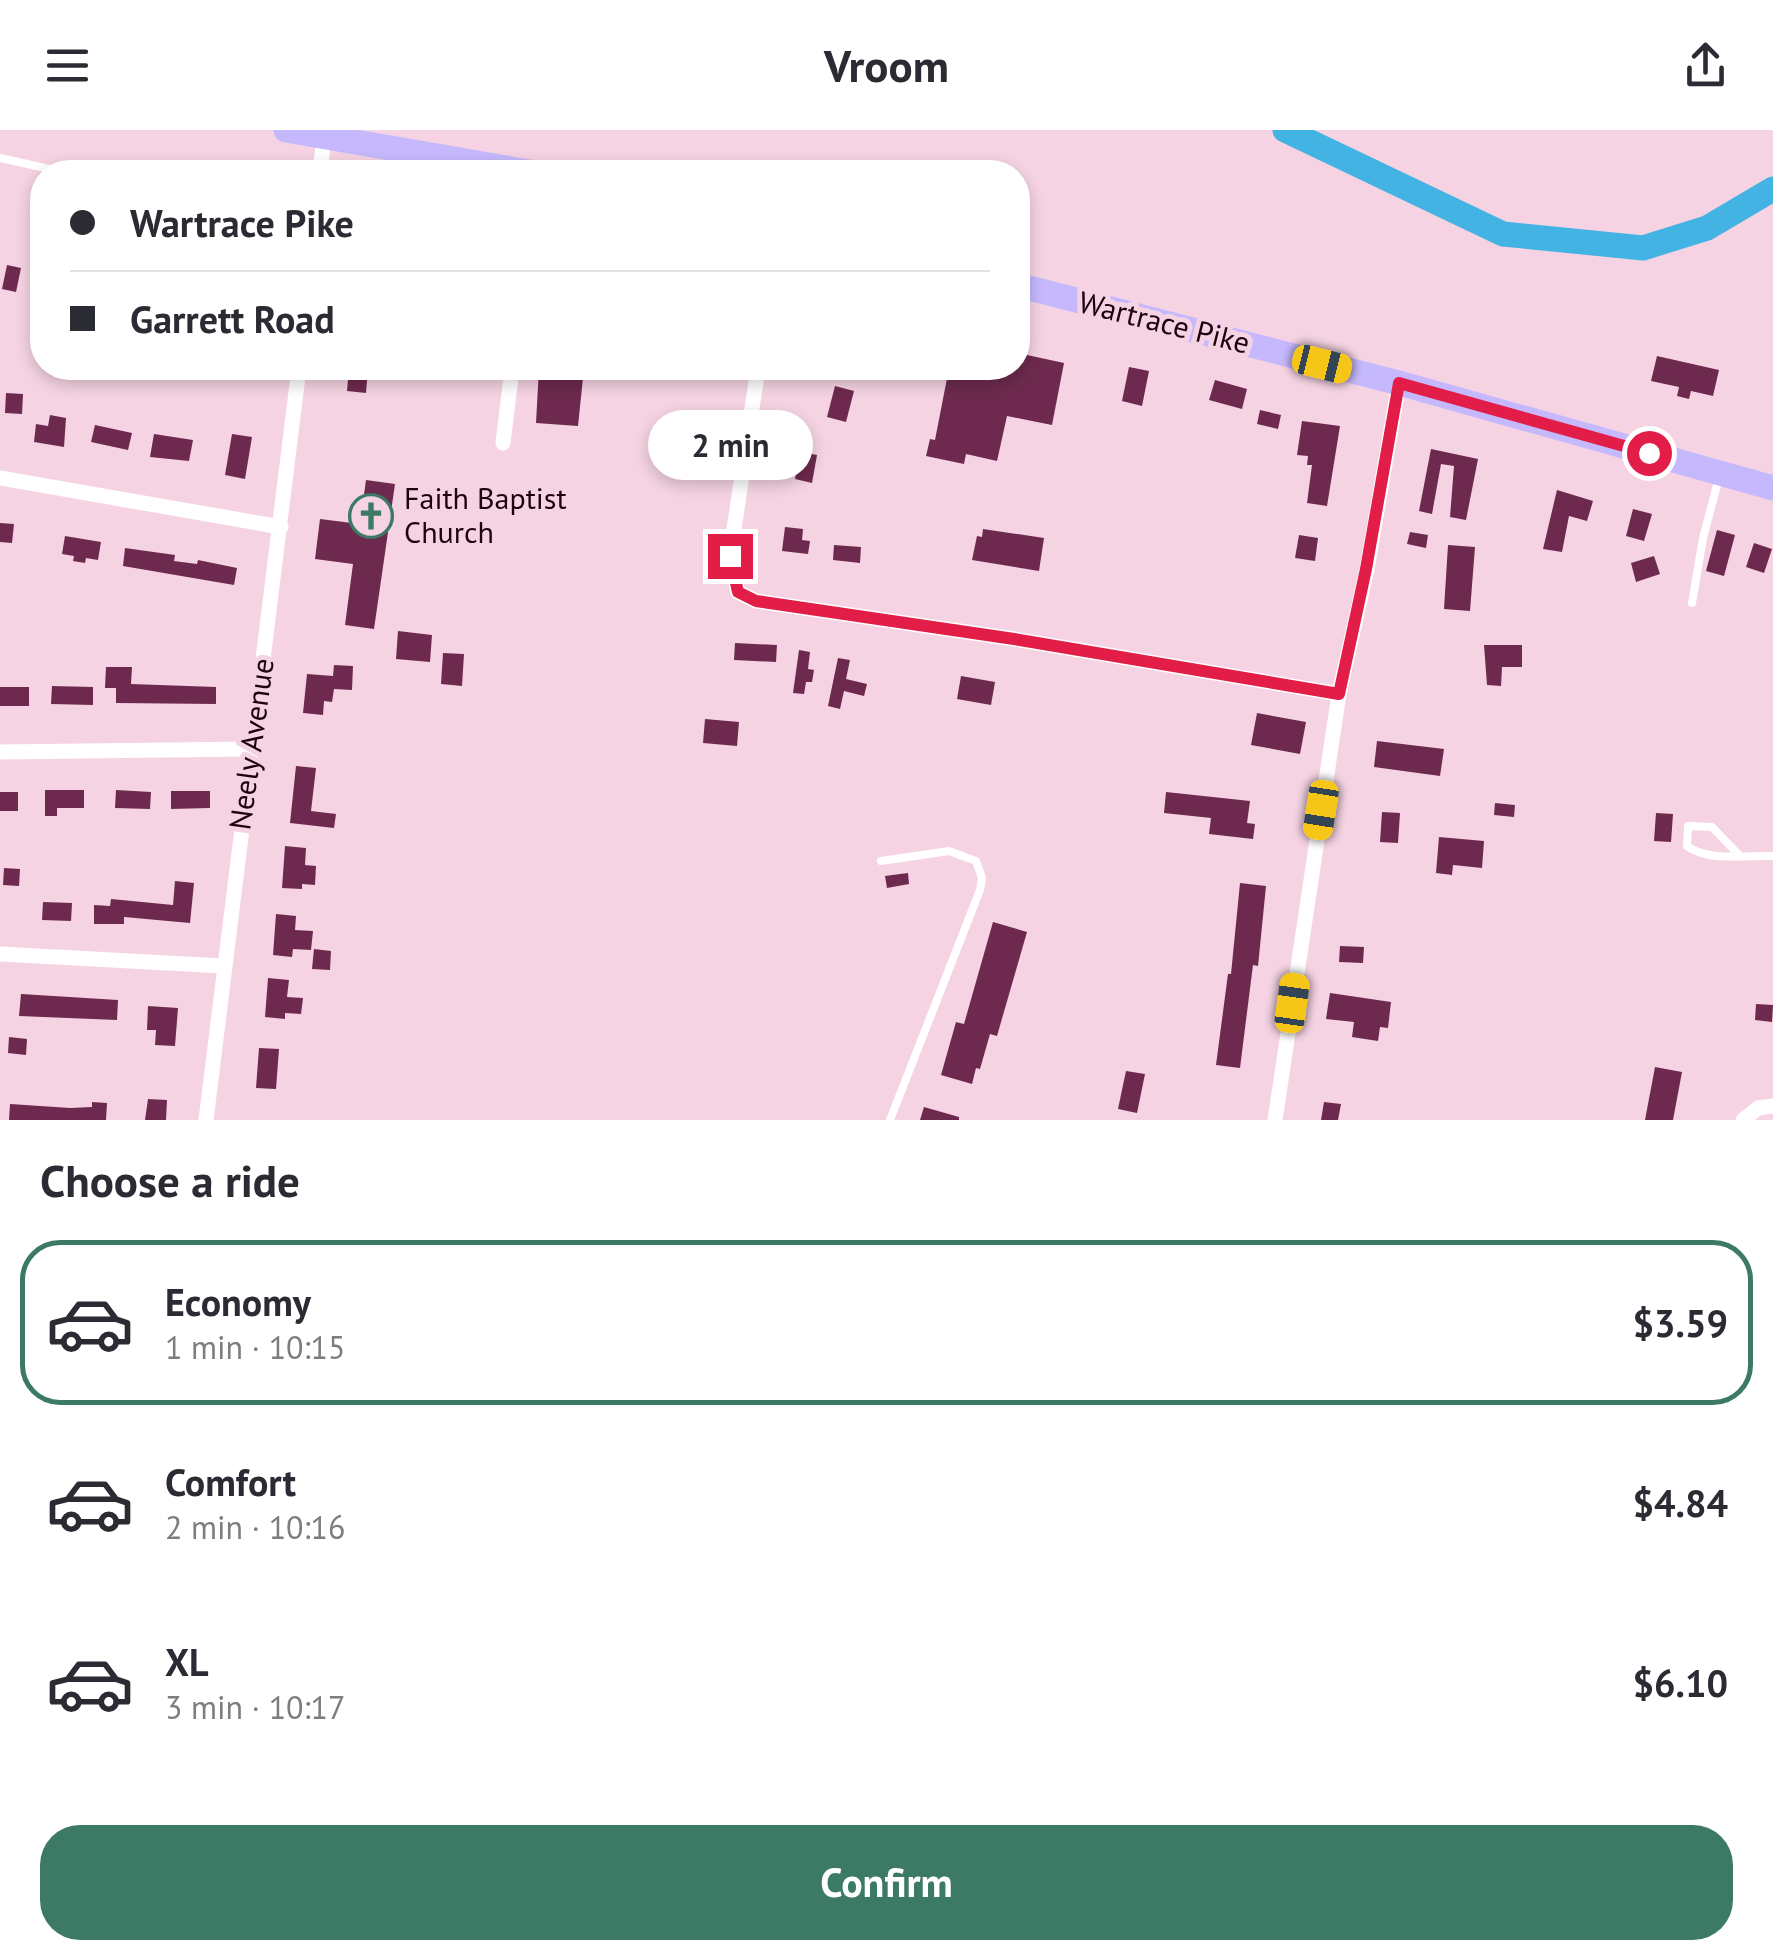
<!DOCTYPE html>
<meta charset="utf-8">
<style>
body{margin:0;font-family:"PT Sans",sans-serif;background:#f2f2f3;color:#2b2b33;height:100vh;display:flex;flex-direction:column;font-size:38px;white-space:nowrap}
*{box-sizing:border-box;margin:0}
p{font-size:32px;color:#7c7c81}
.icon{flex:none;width:55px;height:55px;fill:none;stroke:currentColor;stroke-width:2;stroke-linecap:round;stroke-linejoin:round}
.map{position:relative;height:990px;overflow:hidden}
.side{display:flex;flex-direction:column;background:#fff;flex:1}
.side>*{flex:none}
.hud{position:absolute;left:30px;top:30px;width:1000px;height:220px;border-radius:40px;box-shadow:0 5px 15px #0003;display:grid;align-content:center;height:220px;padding:0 40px;background:#fff}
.end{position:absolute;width:45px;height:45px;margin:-22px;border:12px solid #e11d48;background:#fff;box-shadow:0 0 0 5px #fff}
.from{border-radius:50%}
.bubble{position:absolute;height:70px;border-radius:35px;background:#fff;box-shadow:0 5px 15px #0003;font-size:32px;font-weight:600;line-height:70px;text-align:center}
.car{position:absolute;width:30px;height:60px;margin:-30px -15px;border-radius:12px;box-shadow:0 0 8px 2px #0007;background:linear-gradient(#f5c518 24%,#345 0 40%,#f5c518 0 76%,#345 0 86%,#f5c518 0)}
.hud b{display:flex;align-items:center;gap:35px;height:95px;font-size:38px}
.hud b+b{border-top:2px solid #e1e1e2}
.hud i{width:25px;height:25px;background:#2b2b33}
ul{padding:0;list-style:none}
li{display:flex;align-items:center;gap:30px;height:165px;margin:0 20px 15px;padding:0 20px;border:5px solid transparent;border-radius:40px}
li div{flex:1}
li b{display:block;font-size:38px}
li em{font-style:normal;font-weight:600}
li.active{border-color:#3c7a66}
li>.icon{width:90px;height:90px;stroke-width:1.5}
h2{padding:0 40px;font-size:45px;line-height:120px}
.action{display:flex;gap:20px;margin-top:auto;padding:20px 40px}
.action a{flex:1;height:115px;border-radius:40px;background:#3c7a66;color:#fff;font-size:40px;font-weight:600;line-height:115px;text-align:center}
header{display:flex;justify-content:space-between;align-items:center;height:130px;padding:0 40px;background:#fff;font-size:45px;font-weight:600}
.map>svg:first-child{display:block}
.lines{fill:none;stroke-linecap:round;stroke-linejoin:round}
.river{stroke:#42b3e3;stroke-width:25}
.building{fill:#6d2a4e}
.service{stroke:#fff;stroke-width:8}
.minor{stroke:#fff;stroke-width:15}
.primary{stroke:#c5b8fd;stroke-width:25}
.route{stroke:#e11d48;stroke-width:12}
.labels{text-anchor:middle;stroke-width:10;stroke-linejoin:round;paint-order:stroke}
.street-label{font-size:30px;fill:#1d0311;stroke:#f5d3e2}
.poi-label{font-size:30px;fill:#1d0311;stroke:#f5d3e2;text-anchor:start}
</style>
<header><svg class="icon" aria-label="menu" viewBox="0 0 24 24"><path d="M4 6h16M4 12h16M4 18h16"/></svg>Vroom<svg class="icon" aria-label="share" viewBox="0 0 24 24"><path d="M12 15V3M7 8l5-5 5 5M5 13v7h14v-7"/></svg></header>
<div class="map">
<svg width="1773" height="990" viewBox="0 0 1773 990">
<rect width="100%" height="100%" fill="#f5d3e2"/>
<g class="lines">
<!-- river -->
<polyline class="river" points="1285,0 1503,104 1643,118 1707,98 1773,59"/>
</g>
<!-- building -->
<g class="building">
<polygon points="7,135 21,138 16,162 2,159"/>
<polygon points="1018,223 1064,233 1052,295 1007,286 997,331 966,324 964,334 926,326 930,309 935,310 949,238 1018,238"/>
<polygon points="1657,226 1719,240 1713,266 1691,261 1689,269 1677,266 1679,257 1651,251"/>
<polygon points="1129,237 1149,241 1142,276 1122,271"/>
<polygon points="349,238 368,238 366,263 347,261"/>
<polygon points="539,238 584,238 578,296 536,293"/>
<polygon points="1215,250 1247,259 1242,279 1209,270"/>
<polygon points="835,256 854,261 846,292 827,287"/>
<polygon points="6,263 23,264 22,284 5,283"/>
<polygon points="1260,280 1281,285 1278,299 1257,294"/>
<polygon points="50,285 66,288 64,317 34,312 36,294 48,296"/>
<polygon points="1302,291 1340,296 1327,376 1307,373 1312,335 1307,335 1308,326 1297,325"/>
<polygon points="95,295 132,303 128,320 91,312"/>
<polygon points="154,304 193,310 189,331 150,327"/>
<polygon points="232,304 252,307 245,349 225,345"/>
<polygon points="1431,319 1478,329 1466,390 1450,387 1454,336 1441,334 1432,384 1419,381"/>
<polygon points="800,322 817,325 812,353 795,349"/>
<polygon points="366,350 395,354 374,499 345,495 353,434 315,429 320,389 360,394"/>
<polygon points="1557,360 1593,371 1587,391 1569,386 1562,422 1543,419"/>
<polygon points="1633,379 1652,384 1644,411 1626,406"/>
<polygon points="0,393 14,394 12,413 0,412"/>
<polygon points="785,397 803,399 802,410 810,411 808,424 782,421"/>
<polygon points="983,399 1044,408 1039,441 972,430 977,406 982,407"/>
<polygon points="1717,400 1735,405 1724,446 1706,441"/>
<polygon points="1410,402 1428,405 1426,418 1407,414"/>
<polygon points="1299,405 1318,408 1315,431 1295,428"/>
<polygon points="65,406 101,412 98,430 86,428 85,433 73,431 74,426 62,424"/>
<polygon points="1754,413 1772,419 1764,443 1746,437"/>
<polygon points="834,415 861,417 860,433 833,430"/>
<polygon points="1448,415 1475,417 1470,481 1444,479"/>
<polygon points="125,418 175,425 174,431 197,434 198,430 237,438 234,455 123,436"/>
<polygon points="1654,426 1660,444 1636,452 1631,433"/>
<polygon points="398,501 432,505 430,532 396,529"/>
<polygon points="735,513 777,515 776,532 734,530"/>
<polygon points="1484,515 1522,515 1522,537 1502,537 1501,556 1487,555"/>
<polygon points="799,520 810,522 808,539 814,540 812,552 806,552 804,564 793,563"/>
<polygon points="443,523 464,524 462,556 441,554"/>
<polygon points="838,528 850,530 846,549 867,554 864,566 844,561 840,579 828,576"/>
<polygon points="334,535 353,536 352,560 334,559 332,572 324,571 323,585 303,583 307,544 333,546"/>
<polygon points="106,537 132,537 131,554 216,557 216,574 116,573 116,558 105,558"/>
<polygon points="961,546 995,552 991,575 957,569"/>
<polygon points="52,556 93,557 93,575 51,574"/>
<rect x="0" y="557" width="29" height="19"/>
<polygon points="1257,583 1306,592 1300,624 1251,615"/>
<polygon points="705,589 739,592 737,616 703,613"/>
<polygon points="1377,611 1444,619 1440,646 1374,637"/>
<polygon points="296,636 316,638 311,681 336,684 334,698 290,693"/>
<polygon points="45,660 84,660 84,678 57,678 57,686 45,686"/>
<polygon points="116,660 151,662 150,679 115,678"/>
<polygon points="171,661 210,661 210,678 171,679"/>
<rect x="0" y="662" width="18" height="19"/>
<polygon points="1166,662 1250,671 1247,693 1255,694 1253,709 1209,704 1211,688 1164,683"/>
<polygon points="1495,673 1515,675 1514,687 1494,685"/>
<polygon points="1382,682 1400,683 1398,713 1380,712"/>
<polygon points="1656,683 1673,684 1671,712 1654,711"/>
<polygon points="1439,707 1484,711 1482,738 1453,735 1452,745 1436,743"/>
<polygon points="285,716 306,718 305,735 316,736 315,755 302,754 302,759 282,758"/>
<polygon points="4,738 20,739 19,756 3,755"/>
<polygon points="908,743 909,754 887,758 885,746"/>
<polygon points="175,751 194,753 190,793 124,787 124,794 94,794 94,775 110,776 111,769 173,775"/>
<polygon points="1240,753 1266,756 1258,836 1253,835 1240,938 1216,935 1228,844 1231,844"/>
<polygon points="43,772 72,773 71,791 42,790"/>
<polygon points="276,784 296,786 295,800 313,801 311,820 293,819 292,827 273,825"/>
<polygon points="993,792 1027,802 997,906 990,904 980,939 976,938 972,954 941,945 956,892 964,894"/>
<polygon points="1340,816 1364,817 1363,833 1339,832"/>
<polygon points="314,819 331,821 330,840 312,839"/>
<polygon points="268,848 289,850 287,867 303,868 301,884 285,883 285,889 265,887"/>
<polygon points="1330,863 1391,872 1388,898 1380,897 1378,911 1352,907 1354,892 1326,889"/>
<polygon points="21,864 118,870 117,890 19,886"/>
<polygon points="1756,874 1773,875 1772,892 1755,890"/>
<polygon points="148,876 178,878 175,916 155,915 156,900 147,900"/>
<polygon points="9,907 27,909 26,925 8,923"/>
<polygon points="259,918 279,919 276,959 256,958"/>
<polygon points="1655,937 1682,942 1673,990 1645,990"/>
<polygon points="1126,941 1145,944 1137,983 1118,979"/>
<polygon points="148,969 167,970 166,990 145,990"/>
<polygon points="92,972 107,973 106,990 9,990 10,974 70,978 92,977"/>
<polygon points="1324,972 1341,974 1338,990 1321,990"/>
<polygon points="924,977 959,987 959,990 920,990"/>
</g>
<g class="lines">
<!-- service -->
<g class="service">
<polyline points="0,28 63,42"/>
<polyline points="1692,473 1703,408 1719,348"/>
<path d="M1739 725 1712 697 1688 696 1687 716C1708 732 1748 725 1773 726"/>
<polyline points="881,731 949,721 976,731 982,748 980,760 890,990"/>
</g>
<!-- minor -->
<g class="minor">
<polyline points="320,42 324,7"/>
<polyline points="758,238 730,426 738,462 756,471 1014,509 1339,564"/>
<polyline points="503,313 512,238"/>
<polyline points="0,348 281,397"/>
<polyline points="0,622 250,619"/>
<polyline points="0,824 223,836"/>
<polyline points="206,990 299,238"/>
<polyline points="1275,990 1339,564 1367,439 1399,253"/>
<polyline points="1743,990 1758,978 1773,976"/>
</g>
<!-- primary -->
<g class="primary">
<polyline points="286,0 529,42"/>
<polyline points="1018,155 1399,253 1773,358"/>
</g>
</g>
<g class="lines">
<!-- route -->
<polyline class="route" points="730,426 738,462 756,471 1014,509 1339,564 1366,439 1399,253 1649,323"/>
</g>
<!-- icons -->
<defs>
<g id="church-ring" transform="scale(2.25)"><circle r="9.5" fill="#f5d3e2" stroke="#3c7a66" stroke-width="1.5"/><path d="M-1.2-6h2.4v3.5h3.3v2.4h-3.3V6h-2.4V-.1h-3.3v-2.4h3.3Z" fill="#3c7a66"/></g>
</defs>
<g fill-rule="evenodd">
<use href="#church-ring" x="371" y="386"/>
</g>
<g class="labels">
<!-- street labels -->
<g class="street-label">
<text transform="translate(1164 193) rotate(14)" y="10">Wartrace Pike</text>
<text transform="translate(252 614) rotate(-82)" y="10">Neely Avenue</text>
</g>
<!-- poi labels -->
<g class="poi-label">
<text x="404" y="379">Faith Baptist<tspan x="404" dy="34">Church</tspan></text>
</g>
</g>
</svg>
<i class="end from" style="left:1649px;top:323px"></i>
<i class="end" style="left:730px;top:426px"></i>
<div class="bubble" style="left:648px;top:280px;width:165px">2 min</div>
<i class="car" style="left:1322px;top:234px;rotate:104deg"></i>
<i class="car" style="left:1321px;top:680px;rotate:189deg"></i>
<i class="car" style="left:1292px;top:873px;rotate:8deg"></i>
<div class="hud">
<b><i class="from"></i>Wartrace Pike</b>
<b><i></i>Garrett Road</b>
</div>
</div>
<section class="side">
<h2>Choose a ride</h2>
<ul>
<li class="active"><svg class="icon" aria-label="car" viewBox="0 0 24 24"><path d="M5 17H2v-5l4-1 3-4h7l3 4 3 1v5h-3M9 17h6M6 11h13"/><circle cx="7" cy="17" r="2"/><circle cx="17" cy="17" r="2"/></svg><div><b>Economy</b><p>1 min · 10:15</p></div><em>$3.59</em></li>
<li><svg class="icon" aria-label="car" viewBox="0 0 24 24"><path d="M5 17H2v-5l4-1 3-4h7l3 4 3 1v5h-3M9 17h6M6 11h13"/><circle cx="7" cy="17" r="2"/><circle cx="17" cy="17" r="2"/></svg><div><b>Comfort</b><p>2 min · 10:16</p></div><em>$4.84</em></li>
<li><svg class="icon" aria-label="car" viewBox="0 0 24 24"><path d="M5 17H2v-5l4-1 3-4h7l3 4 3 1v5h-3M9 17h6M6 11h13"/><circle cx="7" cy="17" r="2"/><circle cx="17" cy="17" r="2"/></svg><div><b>XL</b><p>3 min · 10:17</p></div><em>$6.10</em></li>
</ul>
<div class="action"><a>Confirm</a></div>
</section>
